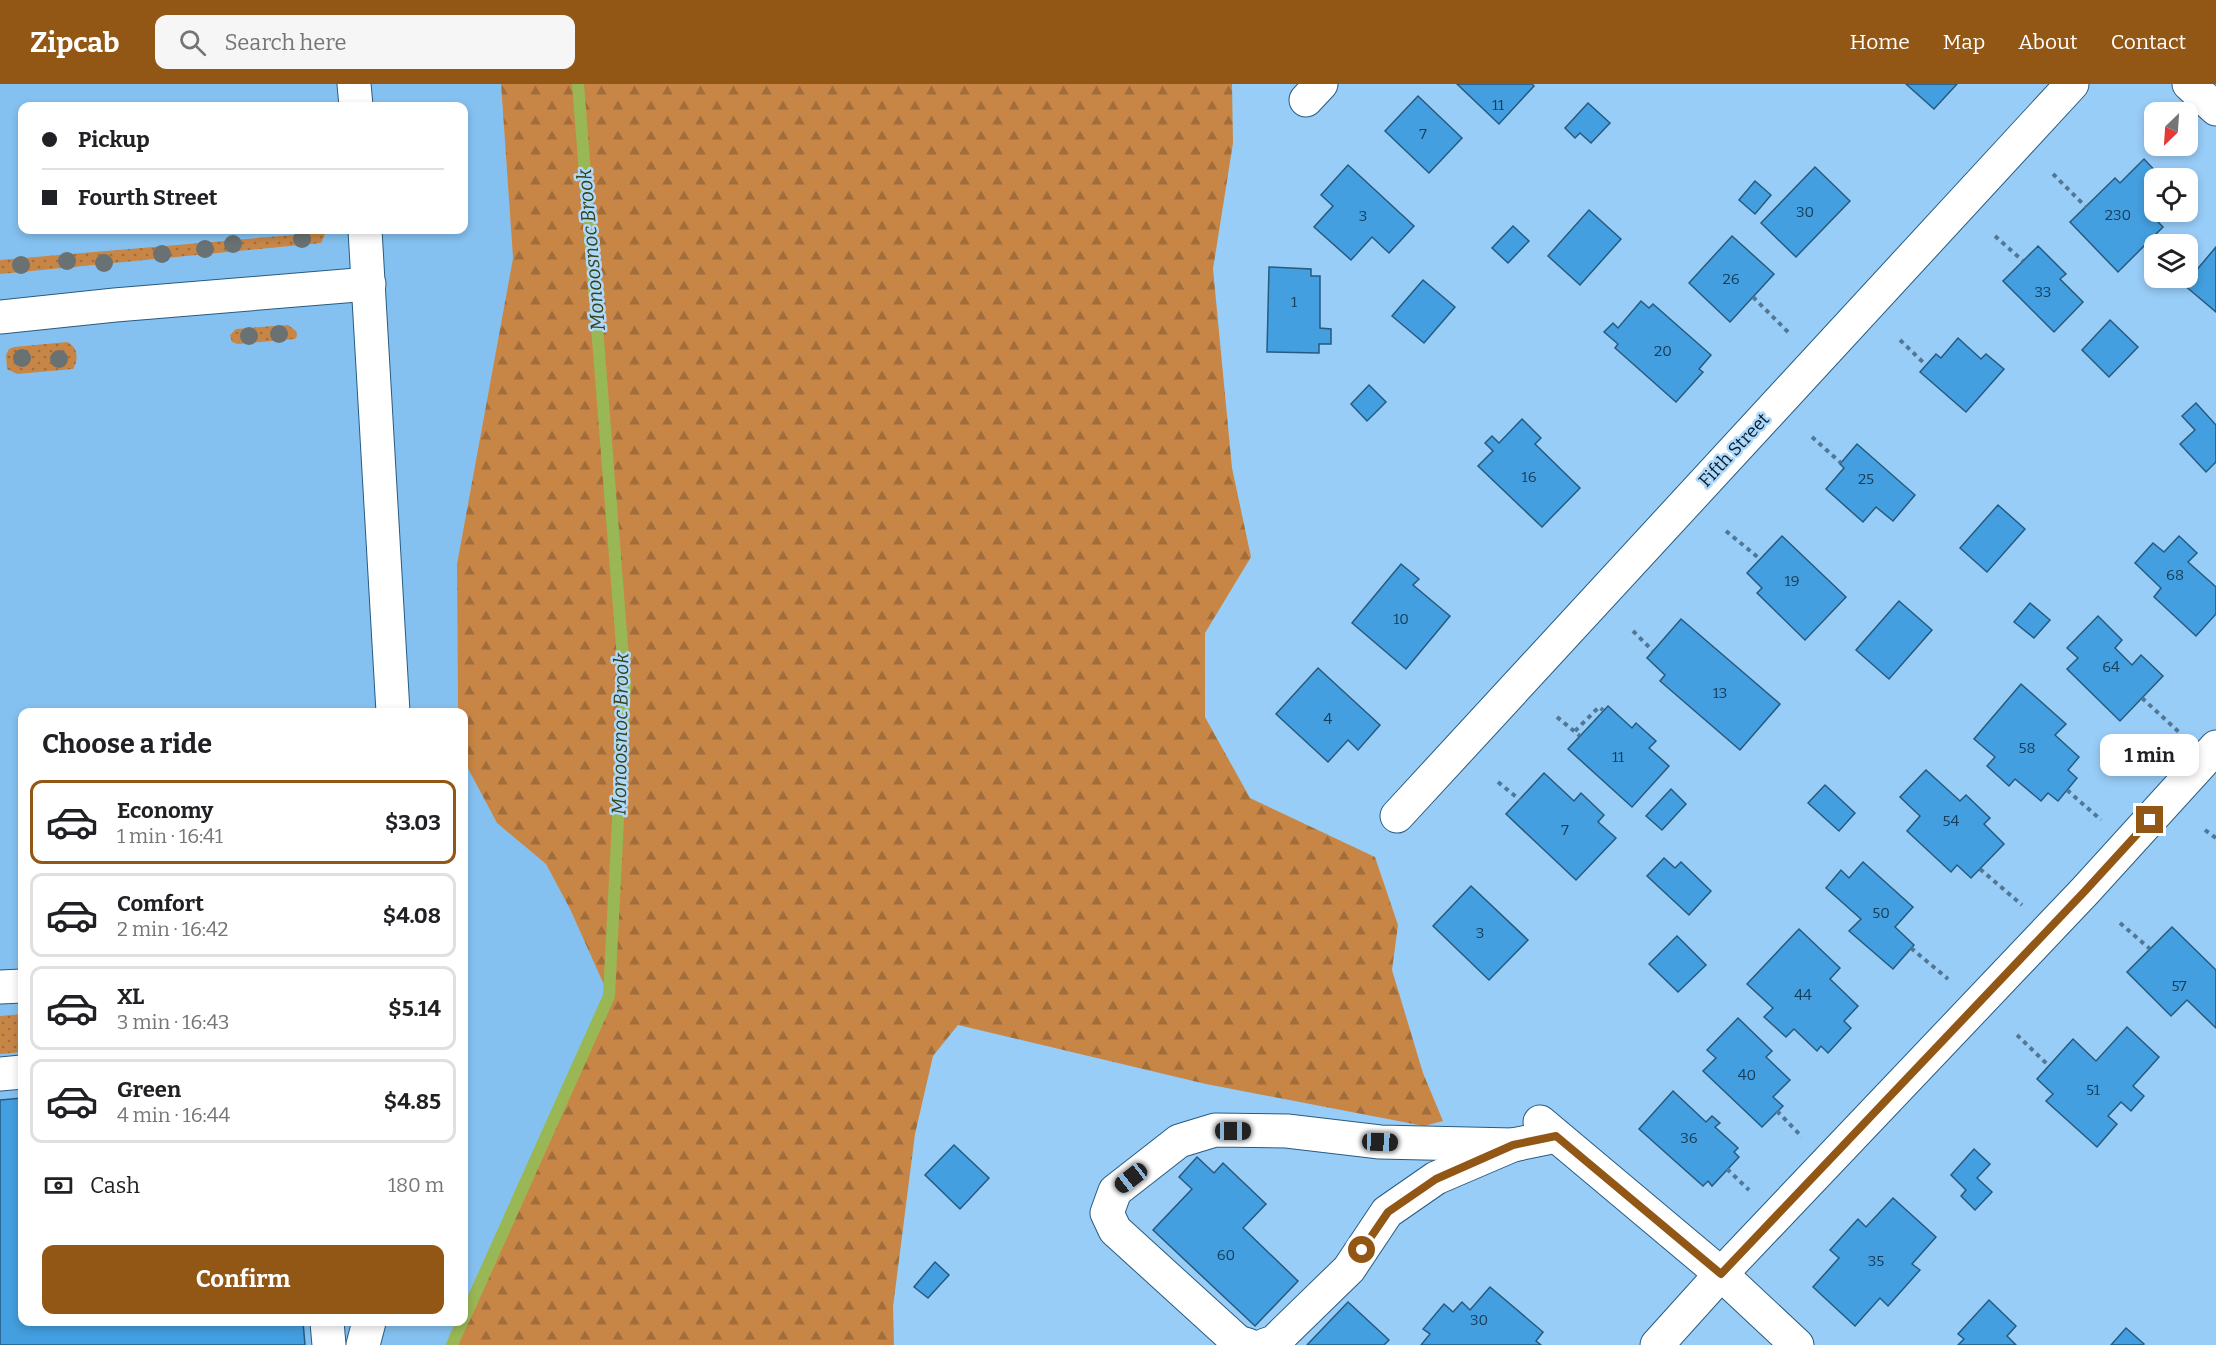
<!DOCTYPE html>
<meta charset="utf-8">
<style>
body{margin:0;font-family:Bitter,serif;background:#f6f6f6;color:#202124;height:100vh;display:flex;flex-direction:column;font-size:22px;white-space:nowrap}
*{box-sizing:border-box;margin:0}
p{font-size:20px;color:#757577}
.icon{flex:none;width:33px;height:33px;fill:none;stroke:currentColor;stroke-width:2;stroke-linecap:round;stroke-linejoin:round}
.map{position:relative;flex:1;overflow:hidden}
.side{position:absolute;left:18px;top:624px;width:450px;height:618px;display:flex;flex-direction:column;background:#fff;border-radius:12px;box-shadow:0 3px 9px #0003}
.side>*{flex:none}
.banner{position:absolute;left:18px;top:18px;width:450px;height:132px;border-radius:12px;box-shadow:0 3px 9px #0003;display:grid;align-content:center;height:132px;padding:0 24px;background:#fff}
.needle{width:39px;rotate:205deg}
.fabs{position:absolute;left:2144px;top:18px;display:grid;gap:12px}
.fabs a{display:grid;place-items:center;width:54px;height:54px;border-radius:12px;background:#fff;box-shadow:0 3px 9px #0003;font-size:30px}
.end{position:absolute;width:27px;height:27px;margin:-14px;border:8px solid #925715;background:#fff;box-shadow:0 0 0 3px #fff}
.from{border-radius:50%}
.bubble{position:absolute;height:42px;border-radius:12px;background:#fff;box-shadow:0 3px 9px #0003;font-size:20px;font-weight:700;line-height:42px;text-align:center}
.car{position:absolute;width:18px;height:36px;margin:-18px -9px;border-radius:8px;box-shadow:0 0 4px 2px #0007;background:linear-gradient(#222 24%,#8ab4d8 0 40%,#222 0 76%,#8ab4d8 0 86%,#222 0)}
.banner b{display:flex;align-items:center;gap:21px;height:57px;font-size:22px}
.banner b+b{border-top:2px solid #e0e0e0}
.banner i{width:15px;height:15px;background:#202124}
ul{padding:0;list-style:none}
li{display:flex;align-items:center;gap:18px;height:84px;margin:0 12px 9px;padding:0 12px;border:3px solid #e0e0e0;border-radius:12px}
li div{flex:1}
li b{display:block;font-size:22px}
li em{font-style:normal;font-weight:700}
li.active{border-color:#925715}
li>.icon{width:54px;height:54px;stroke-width:1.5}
h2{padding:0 24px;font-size:27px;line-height:72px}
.pay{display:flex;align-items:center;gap:15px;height:66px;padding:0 24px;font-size:22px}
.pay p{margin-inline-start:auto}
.action{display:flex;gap:12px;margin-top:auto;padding:12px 24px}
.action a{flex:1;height:69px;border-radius:12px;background:#925715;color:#fff;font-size:24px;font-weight:700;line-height:69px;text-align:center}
header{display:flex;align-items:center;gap:36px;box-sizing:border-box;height:84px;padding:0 30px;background:#925715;color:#fff}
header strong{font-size:28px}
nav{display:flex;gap:33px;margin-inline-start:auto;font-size:21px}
.search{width:420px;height:54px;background:#f6f6f6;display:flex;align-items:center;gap:15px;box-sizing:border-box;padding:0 21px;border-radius:12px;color:#757577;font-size:22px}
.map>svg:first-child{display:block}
.built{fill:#85c1f0;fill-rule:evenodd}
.grass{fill:url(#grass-dots)}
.forest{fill:url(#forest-firs)}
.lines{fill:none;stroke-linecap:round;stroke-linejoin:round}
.stream{stroke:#9ab755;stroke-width:12}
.building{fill:#439fdf;stroke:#275a7f;stroke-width:1.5}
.minor-casing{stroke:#285b80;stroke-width:35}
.path{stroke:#527795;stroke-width:4;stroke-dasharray:4.5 4.5;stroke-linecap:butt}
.minor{stroke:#fff;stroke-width:33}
.tree{fill:#697172}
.route{stroke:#925715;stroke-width:8}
.labels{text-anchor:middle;stroke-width:5;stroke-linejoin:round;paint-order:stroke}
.number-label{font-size:15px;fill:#163d59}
.street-label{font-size:18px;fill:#071c2c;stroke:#afd9fb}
.water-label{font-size:20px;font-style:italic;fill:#37431a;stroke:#afd9fb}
</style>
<header>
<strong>Zipcab</strong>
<div class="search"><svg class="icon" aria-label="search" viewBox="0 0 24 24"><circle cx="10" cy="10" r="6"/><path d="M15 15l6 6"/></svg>Search here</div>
<nav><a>Home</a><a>Map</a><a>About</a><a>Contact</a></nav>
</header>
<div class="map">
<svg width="2216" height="1261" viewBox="0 0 2216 1261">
<defs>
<pattern id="grass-dots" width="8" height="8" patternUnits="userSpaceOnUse" patternTransform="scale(1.5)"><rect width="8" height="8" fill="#c88646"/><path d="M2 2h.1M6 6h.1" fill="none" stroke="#a06d3b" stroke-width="1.8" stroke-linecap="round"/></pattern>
<pattern id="forest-firs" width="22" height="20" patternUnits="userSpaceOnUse" patternTransform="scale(1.5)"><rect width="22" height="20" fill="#c88646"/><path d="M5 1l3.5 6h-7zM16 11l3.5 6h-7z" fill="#a06d3b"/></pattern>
</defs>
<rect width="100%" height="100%" fill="#98cdf8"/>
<!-- built -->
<g class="built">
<path d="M0 0H501L513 174 457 480 458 628H22V1238H462L452 1261H0ZM22 22H464V146H22Z"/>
<polygon points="464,677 497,739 546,780 570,825 609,912 464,1235"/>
</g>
<!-- grass -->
<g class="grass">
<polygon points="305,146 327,146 321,159 0,190 0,176 305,150"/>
<polygon points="288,241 296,247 297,252 295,255 238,260 232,258 230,251 236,245"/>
<path d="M67 258C78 263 79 275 73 285L17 290 7 285 6 271 9 265 14 263Z"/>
<polygon points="22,930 22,968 0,970 0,932"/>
</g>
<!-- forest -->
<polygon class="forest" points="501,0 1232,0 1233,59 1213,185 1232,384 1251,473 1205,549 1205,633 1250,714 1375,773 1398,841 1392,886 1423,989 1443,1037 1424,1042 1206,1000 958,941 933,972 915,1050 893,1223 894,1261 452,1261 609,912 570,825 546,780 497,739 464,677 464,628 458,628 457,480 513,174"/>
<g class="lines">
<!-- stream -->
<g class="stream">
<polyline points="464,1235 609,912 625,600 578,0"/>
<polyline points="452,1261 462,1238"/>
</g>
</g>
<!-- building -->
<g class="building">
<polygon points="1457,0 1532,0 1534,2 1499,40"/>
<polygon points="1906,0 1957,0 1934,25"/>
<polygon points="1418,12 1462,54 1429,89 1385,47"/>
<polygon points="1588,19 1610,39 1591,59 1580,49 1575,54 1565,44"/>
<polygon points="2144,75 2162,94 2154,94 2154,128 2161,128 2154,134 2163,143 2118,188 2070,138 2115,94 2120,99"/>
<polygon points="1348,81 1414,142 1389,169 1372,153 1351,176 1314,143 1333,122 1321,111"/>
<polygon points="1815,83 1850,117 1796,173 1761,139"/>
<polygon points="1755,97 1771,111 1755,130 1739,116"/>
<polygon points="1589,126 1621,155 1580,201 1548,172"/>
<polygon points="1513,142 1529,157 1508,179 1492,164"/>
<polygon points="1732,152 1774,190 1730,238 1689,199"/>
<polygon points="2038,162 2066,190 2060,195 2083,218 2054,248 2003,197"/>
<polygon points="2216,163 2216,228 2184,201"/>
<polygon points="1269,183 1311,185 1311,192 1320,192 1320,244 1331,245 1331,260 1319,260 1319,269 1267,268"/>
<polygon points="1423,196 1455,223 1424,259 1392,232"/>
<polygon points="1641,217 1649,224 1653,220 1711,271 1699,285 1703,288 1676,318 1615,264 1618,260 1604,248 1613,239 1618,244"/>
<polygon points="2110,236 2138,263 2109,293 2082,266"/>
<polygon points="1958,254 1981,275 1986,270 2004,285 1966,328 1920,288 1936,270 1941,274"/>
<polygon points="1369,301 1386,318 1367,337 1351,320"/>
<polygon points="2196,319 2216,341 2216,378 2206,388 2180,360 2195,346 2182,332"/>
<polygon points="1522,335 1541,354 1535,360 1580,404 1542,443 1478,382 1493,367 1485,359 1492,352 1499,359"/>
<polygon points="1857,360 1915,411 1893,437 1876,423 1863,438 1826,405 1844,384 1840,380"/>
<polygon points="1998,421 2025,445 1987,488 1960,464"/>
<polygon points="1782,452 1846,513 1805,556 1757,509 1762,504 1747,489"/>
<polygon points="2179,452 2197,469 2188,478 2216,503 2216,530 2196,552 2154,513 2161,504 2135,479 2153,459 2164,468"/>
<polygon points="1401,480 1419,495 1413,501 1450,532 1406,585 1352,539"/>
<polygon points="1899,517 1932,546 1889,595 1856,566"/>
<polygon points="2030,519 2050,536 2034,554 2014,538"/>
<polygon points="2098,532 2122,556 2115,564 2132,581 2141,571 2163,592 2120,637 2067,585 2078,574 2067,564"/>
<polygon points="1681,535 1780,620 1740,666 1660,597 1665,591 1647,574"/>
<polygon points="1318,584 1380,641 1358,666 1348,656 1328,678 1276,630"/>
<polygon points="2021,600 2066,640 2055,651 2079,673 2068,686 2077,694 2058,717 2048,709 2041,717 2015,695 2009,702 1987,682 1995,673 1974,655"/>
<polygon points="1608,622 1632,644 1636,639 1656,657 1649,664 1669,682 1632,723 1568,665"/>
<polygon points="1926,686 1960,717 1966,711 1990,734 1984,740 2004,760 1971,794 1957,781 1951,788 1907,747 1920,732 1900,713"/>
<polygon points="1544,689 1574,717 1581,709 1604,731 1598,738 1616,754 1576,796 1506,730"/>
<polygon points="1825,701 1855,729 1839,747 1808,719"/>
<polygon points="1671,705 1686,720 1662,746 1646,732"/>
<polygon points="1664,774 1675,784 1681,778 1711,807 1689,831 1647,792"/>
<polygon points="1863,778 1913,823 1895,843 1914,861 1893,885 1849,847 1861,835 1826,804 1841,786 1849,794"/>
<polygon points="1471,802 1528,856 1489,896 1433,842"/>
<polygon points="2172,843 2216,886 2216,944 2187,916 2171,932 2127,888"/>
<polygon points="1799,845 1840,884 1830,895 1858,922 1844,937 1851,944 1828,969 1821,962 1817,967 1794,945 1786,953 1764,933 1773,924 1747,900"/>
<polygon points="1677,852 1706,881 1678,908 1649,880"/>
<polygon points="1738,934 1772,967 1766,973 1790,996 1773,1013 1783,1022 1762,1043 1703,987 1716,974 1707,966"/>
<polygon points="2127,943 2159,973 2133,1002 2144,1012 2131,1027 2121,1018 2108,1032 2117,1040 2097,1063 2046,1017 2053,1010 2037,995 2073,955 2096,977"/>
<polygon points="1673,1007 1706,1038 1712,1032 1720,1039 1715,1043 1738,1064 1734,1068 1739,1073 1712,1102 1708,1097 1703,1102 1639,1045"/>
<polygon points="22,1014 22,1238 303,1238 305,1261 0,1261 0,1016"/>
<polygon points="954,1061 989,1094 960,1125 925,1091"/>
<polygon points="1974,1065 1990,1080 1977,1094 1992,1108 1975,1126 1961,1112 1966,1106 1951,1091"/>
<polygon points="1197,1073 1214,1089 1223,1079 1266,1120 1243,1144 1298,1197 1255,1242 1153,1146 1192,1105 1179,1093"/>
<polygon points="1893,1114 1936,1153 1912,1180 1920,1186 1888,1222 1880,1214 1855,1242 1813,1203 1839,1174 1830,1166 1858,1135 1866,1143"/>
<polygon points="935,1178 949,1191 928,1214 914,1203"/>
<polygon points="1490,1203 1543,1248 1536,1257 1541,1261 1421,1261 1430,1250 1423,1245 1444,1220 1453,1228 1462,1218 1470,1226"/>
<polygon points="1989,1216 2016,1242 2007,1252 2016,1261 1958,1261 1964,1255 1958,1250"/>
<polygon points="1348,1218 1389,1256 1384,1261 1307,1261"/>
<polygon points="2126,1244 2144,1260 2143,1261 2111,1261"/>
</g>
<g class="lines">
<!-- minor casing -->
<g class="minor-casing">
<g id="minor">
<polyline points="354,0 356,22"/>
<polyline points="2189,0 2216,25"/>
<polyline points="1306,16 1321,0"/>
<polyline points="365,146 393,628"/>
<polyline points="0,233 115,221 369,200"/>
<polyline points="1397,732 2072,0"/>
<polyline points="0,903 22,902"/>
<polyline points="0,990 22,988"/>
<polyline points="1540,1038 1721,1190 1797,1261"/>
<polyline points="327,1238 329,1261"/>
<polyline points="363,1261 369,1238"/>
<polyline points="1248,1261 1238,1258 1115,1146 1107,1129 1115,1107 1179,1057 1215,1046 1287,1047 1380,1058 1513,1061"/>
<polyline points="1265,1261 1274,1258 1349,1185 1387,1128 1436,1094 1513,1061 1556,1052"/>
<polyline points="1657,1261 1721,1190 2085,807 2216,663"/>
</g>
</g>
<!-- path -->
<g class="path">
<polyline points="2053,90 2086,123"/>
<polyline points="1995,152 2023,177"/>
<polyline points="1753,213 1790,250"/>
<polyline points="1900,256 1926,281"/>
<polyline points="1812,353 1841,379"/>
<polyline points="1726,447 1760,475"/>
<polyline points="1633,547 1653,567"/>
<polyline points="2142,614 2180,649"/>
<polyline points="1557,633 1580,652"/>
<polyline points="1575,647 1599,623 1603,626"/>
<polyline points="1498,698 1520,716"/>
<polyline points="2067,706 2101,736"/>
<polyline points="2205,746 2216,754"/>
<polyline points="1980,785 2022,821"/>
<polyline points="2120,839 2150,865"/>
<polyline points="1911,864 1948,895"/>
<polyline points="2017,951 2049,982"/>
<polyline points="1777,1027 1802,1053"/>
<polyline points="1727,1085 1749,1106"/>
</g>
<!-- minor -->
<use href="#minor" class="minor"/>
</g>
<!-- trees -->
<g class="tree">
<circle cx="302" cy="155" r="9"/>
<circle cx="233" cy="160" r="9"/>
<circle cx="205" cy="165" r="9"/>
<circle cx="162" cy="170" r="9"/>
<circle cx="67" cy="177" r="9"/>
<circle cx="104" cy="179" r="9"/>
<circle cx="21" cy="181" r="9"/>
<circle cx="279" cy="250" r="9"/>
<circle cx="249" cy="252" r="9"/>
<circle cx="22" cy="274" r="9"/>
<circle cx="59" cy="275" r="9"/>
</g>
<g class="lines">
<!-- route -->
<polyline class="route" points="1362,1166 1388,1128 1436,1095 1513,1061 1556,1052 1721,1190 2085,807 2150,736"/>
</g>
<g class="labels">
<!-- number labels -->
<g class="number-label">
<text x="1498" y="26">11</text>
<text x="1423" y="55">7</text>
<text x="1805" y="133">30</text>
<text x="2118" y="136">230</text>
<text x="1363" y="137">3</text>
<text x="1731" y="200">26</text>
<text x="2043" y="213">33</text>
<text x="1294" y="223">1</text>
<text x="1663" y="272">20</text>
<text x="1529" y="398">16</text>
<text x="1866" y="400">25</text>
<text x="2175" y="496">68</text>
<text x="1792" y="502">19</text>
<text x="1401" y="540">10</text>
<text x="2111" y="588">64</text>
<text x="1720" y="614">13</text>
<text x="1328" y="640">4</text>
<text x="2027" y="669">58</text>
<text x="1618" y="678">11</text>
<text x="1951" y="742">54</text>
<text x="1565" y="751">7</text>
<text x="1881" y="834">50</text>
<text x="1480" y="854">3</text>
<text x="2179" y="907">57</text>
<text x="1803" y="916">44</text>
<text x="1747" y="996">40</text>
<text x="2093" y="1011">51</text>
<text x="1689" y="1059">36</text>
<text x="1226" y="1176">60</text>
<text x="1876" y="1182">35</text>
<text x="1479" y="1241">30</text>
</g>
<!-- street labels -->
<g class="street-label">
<text transform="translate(1734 366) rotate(-47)" y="6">Fifth Street</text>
</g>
<!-- water labels -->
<g class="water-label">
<text transform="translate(591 166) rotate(-95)" y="7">Monoosnoc Brook</text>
<text transform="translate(620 650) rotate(-89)" y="7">Monoosnoc Brook</text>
</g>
</g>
</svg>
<div class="fabs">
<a><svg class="needle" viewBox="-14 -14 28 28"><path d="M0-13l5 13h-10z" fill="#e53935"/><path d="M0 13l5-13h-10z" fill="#757577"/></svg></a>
<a><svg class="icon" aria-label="locate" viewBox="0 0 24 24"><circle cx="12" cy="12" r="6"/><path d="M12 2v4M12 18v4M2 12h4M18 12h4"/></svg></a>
<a><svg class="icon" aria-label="layers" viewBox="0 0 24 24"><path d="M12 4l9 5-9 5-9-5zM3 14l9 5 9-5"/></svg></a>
</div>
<i class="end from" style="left:1362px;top:1166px"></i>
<i class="end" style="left:2150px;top:736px"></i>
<div class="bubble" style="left:2100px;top:650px;width:99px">1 min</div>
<i class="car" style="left:1233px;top:1047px;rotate:90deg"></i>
<i class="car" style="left:1380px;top:1058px;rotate:92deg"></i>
<i class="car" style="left:1131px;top:1094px;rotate:232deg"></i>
<div class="banner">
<b><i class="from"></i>Pickup</b>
<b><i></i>Fourth Street</b>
</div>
<section class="side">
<h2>Choose a ride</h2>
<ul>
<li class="active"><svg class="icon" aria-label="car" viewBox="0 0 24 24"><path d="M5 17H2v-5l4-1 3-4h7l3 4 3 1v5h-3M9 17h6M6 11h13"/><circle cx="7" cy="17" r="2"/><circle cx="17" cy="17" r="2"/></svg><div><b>Economy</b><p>1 min · 16:41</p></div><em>$3.03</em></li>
<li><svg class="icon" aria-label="car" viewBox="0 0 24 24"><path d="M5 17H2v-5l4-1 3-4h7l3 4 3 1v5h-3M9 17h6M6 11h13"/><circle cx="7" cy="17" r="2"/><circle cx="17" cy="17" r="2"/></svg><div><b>Comfort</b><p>2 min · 16:42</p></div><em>$4.08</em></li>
<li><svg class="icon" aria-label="car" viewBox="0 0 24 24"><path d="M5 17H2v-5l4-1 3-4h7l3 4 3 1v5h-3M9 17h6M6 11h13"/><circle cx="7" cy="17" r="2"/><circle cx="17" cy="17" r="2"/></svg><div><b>XL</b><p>3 min · 16:43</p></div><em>$5.14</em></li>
<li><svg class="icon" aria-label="car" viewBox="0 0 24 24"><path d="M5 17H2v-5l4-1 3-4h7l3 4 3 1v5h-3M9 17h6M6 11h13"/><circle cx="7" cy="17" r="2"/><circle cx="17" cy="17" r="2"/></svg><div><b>Green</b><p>4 min · 16:44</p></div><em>$4.85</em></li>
</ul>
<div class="pay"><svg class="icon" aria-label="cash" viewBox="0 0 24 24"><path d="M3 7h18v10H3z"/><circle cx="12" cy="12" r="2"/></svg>Cash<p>180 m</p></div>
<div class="action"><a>Confirm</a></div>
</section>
</div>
